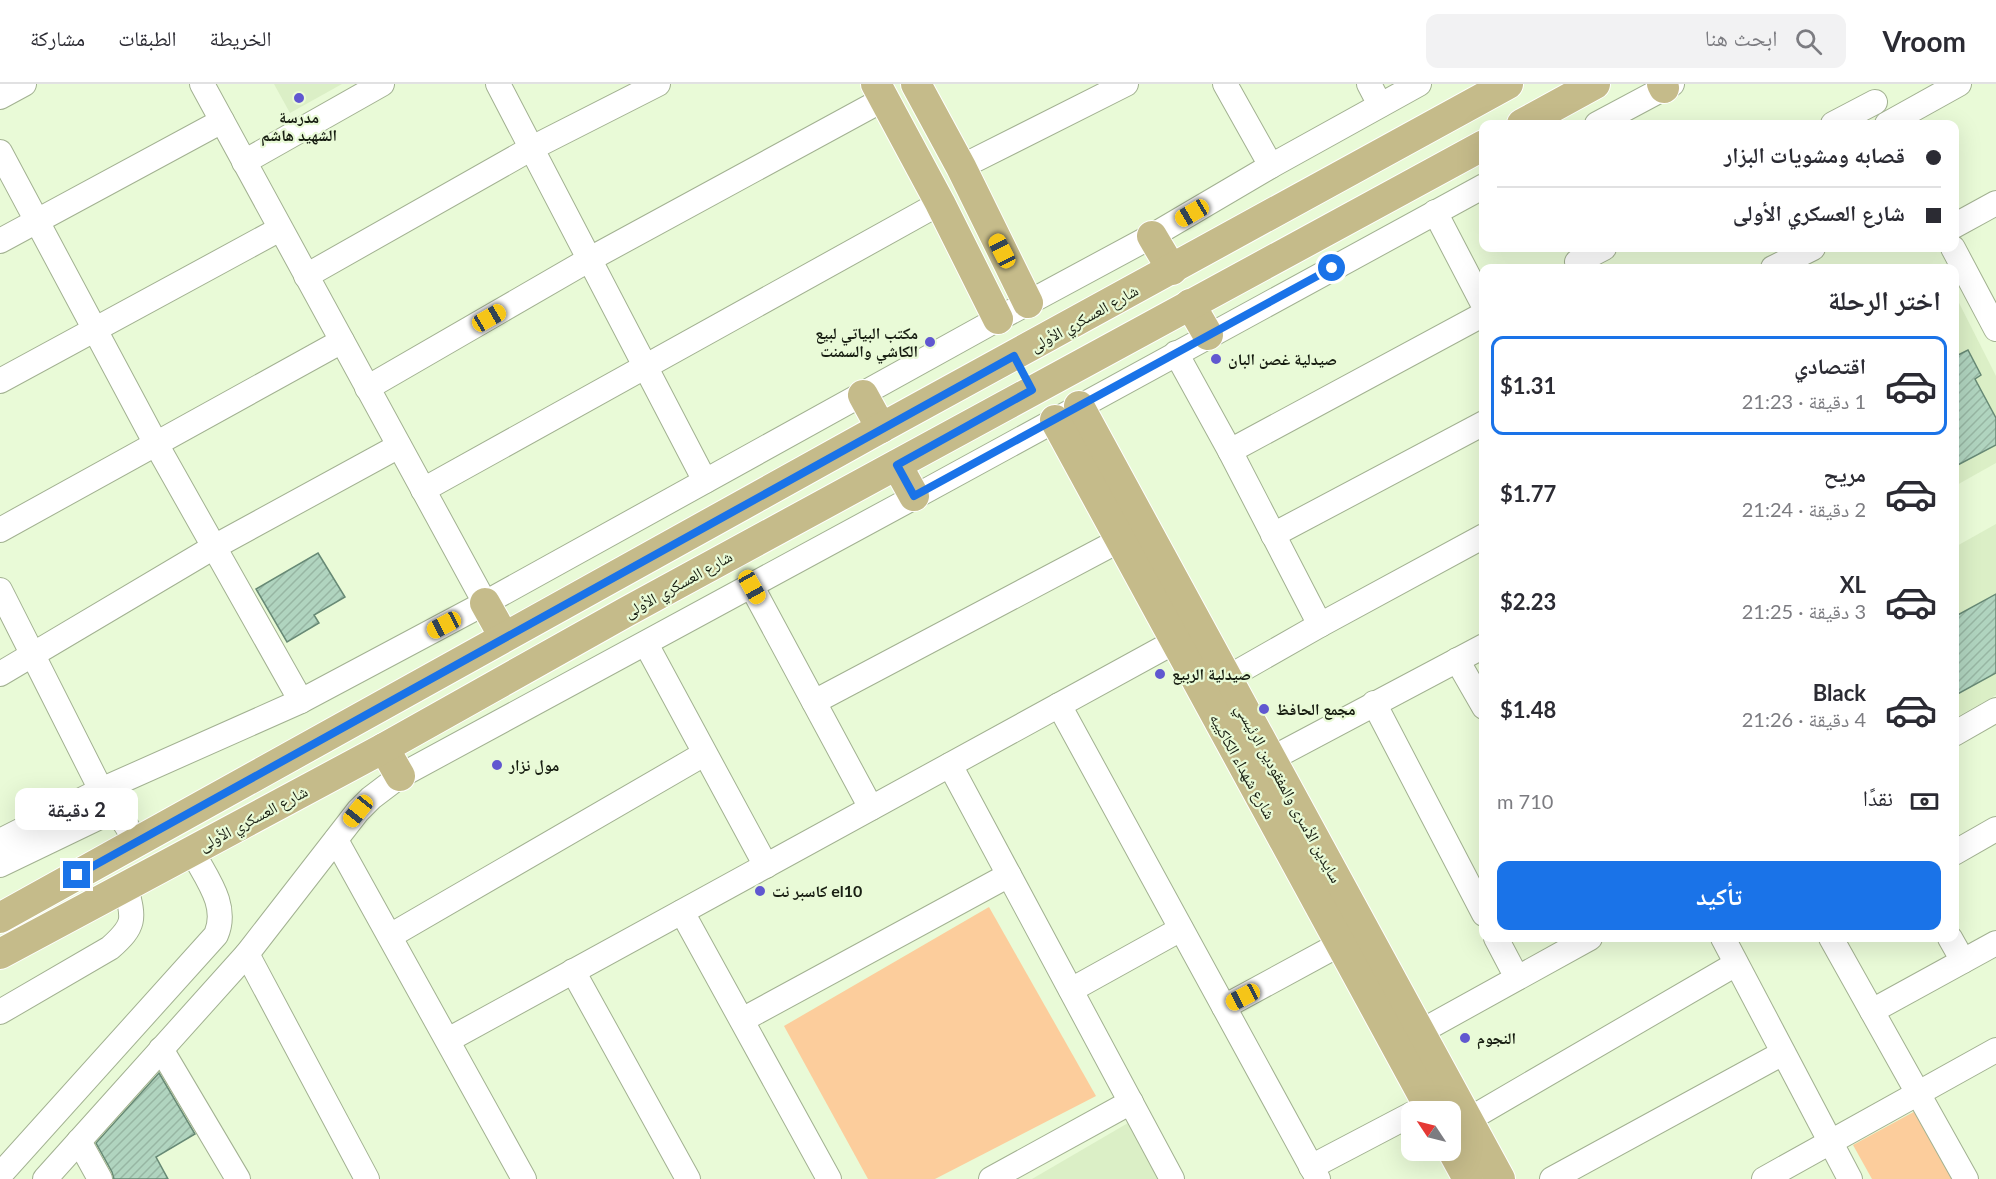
<!DOCTYPE html>
<html lang="ar">
<meta charset="utf-8">
<style>
body{margin:0;font-family:Lato,"Noto Naskh Arabic",sans-serif;background:#f2f2f3;color:#2b2b33;direction:rtl;height:100vh;display:flex;flex-direction:column;font-size:22px;white-space:nowrap}
*{box-sizing:border-box;margin:0}
p{font-size:20px;color:#7c7c81}
.icon{flex:none;width:33px;height:33px;fill:none;stroke:currentColor;stroke-width:2;stroke-linecap:round;stroke-linejoin:round}
.map{position:relative;flex:1;overflow:hidden;direction:ltr}
.drawer{position:absolute;left:1479px;top:180px;width:480px;height:678px;display:flex;flex-direction:column;background:#fff;border-radius:12px;box-shadow:0 6px 24px #0002;direction:rtl}
.drawer>*{flex:none}
.banner{position:absolute;left:1479px;top:36px;width:480px;height:132px;border-radius:12px;box-shadow:0 6px 24px #0002;direction:rtl;display:grid;align-content:center;height:132px;padding:0 18px;background:#fff}
.needle{width:39px;rotate:305deg}
.tools{position:absolute;left:1401px;top:1017px;display:grid;gap:12px}
.tools a{display:grid;place-items:center;width:60px;height:60px;border-radius:12px;background:#fff;box-shadow:0 6px 24px #0002;font-size:30px}
.end{position:absolute;width:27px;height:27px;margin:-14px;border:8px solid #1a73e8;background:#fff;box-shadow:0 0 0 3px #fff}
.from{border-radius:50%}
.bubble{position:absolute;height:42px;border-radius:12px;background:#fff;box-shadow:0 6px 24px #0002;font-size:20px;font-weight:700;line-height:42px;text-align:center;direction:rtl}
.car{position:absolute;width:18px;height:36px;margin:-18px -9px;border-radius:8px;box-shadow:0 0 4px 2px #0007;background:linear-gradient(#f5c518 24%,#345 0 40%,#f5c518 0 76%,#345 0 86%,#f5c518 0)}
.banner b{display:flex;align-items:center;gap:21px;height:57px;font-size:22px}
.banner b+b{border-top:2px solid #e1e1e2}
.banner i{width:15px;height:15px;background:#2b2b33}
ul{padding:0;list-style:none}
li{display:flex;align-items:center;gap:18px;height:99px;margin:0 12px 9px;padding:0 6px;border:3px solid transparent;border-radius:12px}
li div{flex:1}
li b{display:block;font-size:22px}
li em{font-style:normal;font-weight:700}
li.current{border-color:#1a73e8}
li>.icon{width:54px;height:54px;stroke-width:1.5}
h2{padding:0 18px;font-size:27px;line-height:72px}
.pay{display:flex;align-items:center;gap:15px;height:66px;padding:0 18px;font-size:22px}
.pay p{margin-inline-start:auto}
.button{display:flex;gap:12px;margin-top:auto;padding:12px 18px}
.button a{flex:1;height:69px;border-radius:12px;background:#1a73e8;color:#fff;font-size:24px;font-weight:700;line-height:69px;text-align:center}
header{display:flex;align-items:center;gap:36px;box-sizing:border-box;height:84px;padding:0 30px;background:#fff;border-bottom:2px solid #e1e1e2}
header strong{font-size:28px}
nav{display:flex;gap:33px;margin-inline-start:auto;font-size:21px}
.search{width:420px;height:54px;background:#f2f2f3;display:flex;align-items:center;gap:15px;box-sizing:border-box;padding:0 21px;border-radius:12px;color:#7c7c81;font-size:22px}
.map>svg:first-child{display:block}
.built{fill:#dbefc6}
.green{fill:#fccd9c}
.building{fill:url(#building-hatch);stroke:#678975;stroke-width:1.5}
.lines{fill:none;stroke-linecap:round;stroke-linejoin:round}
.minor-casing{stroke:#a2b191;stroke-width:26}
.major-casing{stroke:#fff;stroke-width:32}
.minor{stroke:#fff;stroke-width:24}
.major{stroke:#c5bb8a;stroke-width:30}
.route{stroke:#1a73e8;stroke-width:8}
.poi-dot{fill:#6057d0;stroke:#e9fad7;stroke-width:2}
.labels{text-anchor:middle;stroke-width:4.5;stroke-linejoin:round;paint-order:stroke}
.poi-label{font-size:16px;font-weight:bold;fill:#181e12;stroke:#e9fad7;text-anchor:start}
.street-label{font-size:16px;fill:#181e12;stroke:#e9fad7}
</style>
<header>
<strong>Vroom</strong>
<div class="search"><svg class="icon" aria-label="search" viewBox="0 0 24 24"><circle cx="10" cy="10" r="6"/><path d="M15 15l6 6"/></svg>ابحث هنا</div>
<nav><a>الخريطة</a><a>الطبقات</a><a>مشاركة</a></nav>
</header>
<div class="map">
<svg width="1996" height="1095" viewBox="0 0 1996 1095">
<defs>
<pattern id="building-hatch" width="6" height="6" patternUnits="userSpaceOnUse" patternTransform="scale(1.5)"><rect width="6" height="6" fill="#b0d4bf"/><path d="M-1 1l2-2M0 6l6-6M5 7l2-2" fill="none" stroke="#97b6a3"/></pattern>
</defs>
<rect width="100%" height="100%" fill="#e9fad7"/>
<!-- built -->
<g class="built">
<polygon points="274,0 342,0 290,29"/>
<polygon points="1956,213 1996,292 1996,379 1955,402"/>
<polygon points="1996,440 1996,611 1955,634 1955,463"/>
<polygon points="1128,1039 1158,1095 1032,1095"/>
</g>
<!-- green -->
<g class="green">
<polygon points="989,823 1096,1012 935,1095 868,1095 784,942"/>
<polygon points="1919,1025 1954,1095 1872,1095 1853,1061"/>
</g>
<!-- building -->
<g class="building">
<polygon points="1968,266 1981,291 1975,295 1996,334 1996,361 1954,383 1954,273"/>
<polygon points="318,469 345,513 314,531 319,539 287,558 256,505"/>
<polygon points="1996,510 1996,589 1954,612 1954,533"/>
<polygon points="159,989 195,1050 156,1073 168,1095 114,1095 112,1088 96,1059"/>
</g>
<g class="lines">
<!-- minor casing -->
<g class="minor-casing">
<g id="minor">
<polyline points="202,0 485,519"/>
<polyline points="498,0 705,397"/>
<polyline points="1225,0 1271,82"/>
<polyline points="1369,0 1380,21"/>
<polyline points="0,13 24,0"/>
<polyline points="1597,40 1672,0"/>
<polyline points="1833,40 1875,18"/>
<polyline points="1887,40 1959,0"/>
<polyline points="0,68 156,360 301,617"/>
<polyline points="244,78 382,0"/>
<polyline points="961,83 1126,0"/>
<polyline points="1435,128 1484,222"/>
<polyline points="1954,142 1996,119"/>
<polyline points="0,157 222,37"/>
<polyline points="1953,164 1996,245"/>
<polyline points="1577,178 1604,164"/>
<polyline points="1773,184 1813,164"/>
<polyline points="306,192 532,64 658,0"/>
<polyline points="1176,269 1230,367 1320,541"/>
<polyline points="0,297 280,145"/>
<polyline points="367,304 590,175 884,15"/>
<polyline points="1230,367 1484,230"/>
<polyline points="423,406 940,119"/>
<polyline points="0,446 342,257"/>
<polyline points="1273,451 1484,339"/>
<polyline points="752,503 871,724"/>
<polyline points="0,506 101,706"/>
<polyline points="646,560 766,782"/>
<polyline points="1457,576 1484,623"/>
<polyline points="0,590 214,463 399,362"/>
<polyline points="1227,594 1320,541 1484,452"/>
<polyline points="814,618 1120,456"/>
<polyline points="1374,619 1484,830"/>
<polyline points="1059,621 1318,1095"/>
<polyline points="1954,650 1996,626"/>
<polyline points="1271,675 1484,562"/>
<polyline points="950,681 1172,1095"/>
<polyline points="336,756 524,1095"/>
<polyline points="0,757 101,706 301,617 485,519 998,235 1152,152 1271,82 1419,0"/>
<polyline points="1954,769 1996,745"/>
<path d="M0 781 106 730C124 730 128 744 135 759"/>
<polyline points="682,828 829,1095"/>
<polyline points="390,852 704,670"/>
<polyline points="1496,854 1517,894"/>
<polyline points="1723,854 1850,1095"/>
<polyline points="1831,854 1966,1095"/>
<polyline points="1950,854 1963,877"/>
<polyline points="247,870 367,1095"/>
<polyline points="573,887 688,1095"/>
<polyline points="1071,906 1181,845"/>
<polyline points="1224,923 1340,860"/>
<polyline points="1872,927 1996,859"/>
<path d="M0 928 110 864C136 841 134 835 126 803"/>
<polyline points="742,936 1009,791"/>
<polyline points="1420,948 1590,854"/>
<polyline points="448,956 1176,557"/>
<polyline points="161,965 238,1095"/>
<polyline points="1468,1036 1736,880"/>
<polyline points="79,1057 100,1095"/>
<polyline points="1311,1083 1412,1030"/>
<path d="M0 1091 216 851C229 821 206 794 192 767"/>
<path d="M45 1095 247 870 358 727 371 714 400 692C763 498 1122 298 1484 102"/>
<polyline points="991,1095 1131,1018"/>
<polyline points="1552,1095 1783,969"/>
<polyline points="1764,1095 1996,966"/>
</g>
</g>
<!-- major casing -->
<g class="major-casing">
<g id="major">
<polyline points="876,0 940,119 998,235"/>
<polyline points="916,0 961,83 1028,219"/>
<polyline points="1662,0 1664,4"/>
<polyline points="1522,40 1595,0"/>
<polyline points="1152,152 1172,186"/>
<polyline points="1190,220 1208,251"/>
<polyline points="863,311 881,344"/>
<polyline points="1079,322 1500,1095"/>
<polyline points="1055,336 1432,1028"/>
<polyline points="897,381 914,412"/>
<polyline points="485,519 504,553"/>
<polyline points="384,664 400,692"/>
<polyline points="0,834 881,344 1508,0"/>
<polyline points="0,870 384,664 626,528 1484,61"/>
<polyline points="1450,1062 1468,1095"/>
</g>
</g>
<!-- minor -->
<use href="#minor" class="minor"/>
<!-- major -->
<use href="#major" class="major"/>
</g>
<g class="lines">
<!-- route -->
<polyline class="route" points="77,791 1014,272 1032,306 897,381 914,412 1332,184"/>
</g>
<!-- markers -->
<g class="poi-dot">
<circle cx="299" cy="14" r="6"/>
<circle cx="930" cy="258" r="6"/>
<circle cx="1216" cy="275" r="6"/>
<circle cx="1160" cy="590" r="6"/>
<circle cx="1264" cy="625" r="6"/>
<circle cx="497" cy="681" r="6"/>
<circle cx="760" cy="807" r="6"/>
<circle cx="1465" cy="954" r="6"/>
</g>
<g class="labels">
<!-- poi labels -->
<g class="poi-label">
<text x="299" y="39" text-anchor="middle">مدرسة<tspan x="299" dy="18">الشهيد هاشم</tspan></text>
<text x="918" y="255" text-anchor="end">مكتب البياتي لبيع<tspan x="918" dy="18">الكاشي والسمنت</tspan></text>
<text x="1228" y="281">صيدلية غصن البان</text>
<text x="1172" y="596">صيدلية الربيع</text>
<text x="1276" y="631">مجمع الحافظ</text>
<text x="509" y="687">مول نزار</text>
<text x="772" y="813">كاسبر نت el10</text>
<text x="1477" y="960">النجوم</text>
</g>
<!-- street labels -->
<g class="street-label">
<text transform="translate(1084 234) rotate(-29)" y="6">شارع العسكري الأولى</text>
<text transform="translate(678 500) rotate(-29)" y="6">شارع العسكري الأولى</text>
<text transform="translate(1243 682) rotate(61)" y="6">شارع شهداء الكاكييه</text>
<text transform="translate(1289 709) rotate(61)" y="6">سايدين الأسرى والمفقودين الرئيسي</text>
<text transform="translate(253 734) rotate(-28)" y="6">شارع العسكري الأولى</text>
</g>
</g>
</svg>
<div class="tools">
<a><svg class="needle" viewBox="-14 -14 28 28"><path d="M0-13l5 13h-10z" fill="#e53935"/><path d="M0 13l5-13h-10z" fill="#7c7c81"/></svg></a>
</div>
<i class="end from" style="left:1332px;top:184px"></i>
<i class="end" style="left:77px;top:791px"></i>
<div class="bubble" style="left:15px;top:704px;width:123px">2 دقيقة</div>
<i class="car" style="left:1192px;top:129px;rotate:240deg"></i>
<i class="car" style="left:1002px;top:167px;rotate:333deg"></i>
<i class="car" style="left:489px;top:234px;rotate:60deg"></i>
<i class="car" style="left:752px;top:503px;rotate:151deg"></i>
<i class="car" style="left:444px;top:541px;rotate:242deg"></i>
<i class="car" style="left:358px;top:727px;rotate:219deg"></i>
<i class="car" style="left:1243px;top:913px;rotate:242deg"></i>
<div class="banner">
<b><i class="from"></i>قصابه ومشويات البزار</b>
<b><i></i>شارع العسكري الأولى</b>
</div>
<section class="drawer">
<h2>اختر الرحلة</h2>
<ul>
<li class="current"><svg class="icon" aria-label="car" viewBox="0 0 24 24"><path d="M5 17H2v-5l4-1 3-4h7l3 4 3 1v5h-3M9 17h6M6 11h13"/><circle cx="7" cy="17" r="2"/><circle cx="17" cy="17" r="2"/></svg><div><b>اقتصادي</b><p>1 دقيقة · 21:23</p></div><em>$1.31</em></li>
<li><svg class="icon" aria-label="car" viewBox="0 0 24 24"><path d="M5 17H2v-5l4-1 3-4h7l3 4 3 1v5h-3M9 17h6M6 11h13"/><circle cx="7" cy="17" r="2"/><circle cx="17" cy="17" r="2"/></svg><div><b>مريح</b><p>2 دقيقة · 21:24</p></div><em>$1.77</em></li>
<li><svg class="icon" aria-label="car" viewBox="0 0 24 24"><path d="M5 17H2v-5l4-1 3-4h7l3 4 3 1v5h-3M9 17h6M6 11h13"/><circle cx="7" cy="17" r="2"/><circle cx="17" cy="17" r="2"/></svg><div><b>XL</b><p>3 دقيقة · 21:25</p></div><em>$2.23</em></li>
<li><svg class="icon" aria-label="car" viewBox="0 0 24 24"><path d="M5 17H2v-5l4-1 3-4h7l3 4 3 1v5h-3M9 17h6M6 11h13"/><circle cx="7" cy="17" r="2"/><circle cx="17" cy="17" r="2"/></svg><div><b>Black</b><p>4 دقيقة · 21:26</p></div><em>$1.48</em></li>
</ul>
<div class="pay"><svg class="icon" aria-label="cash" viewBox="0 0 24 24"><path d="M3 7h18v10H3z"/><circle cx="12" cy="12" r="2"/></svg>نقدًا<p>710 m</p></div>
<div class="button"><a>تأكيد</a></div>
</section>
</div>
